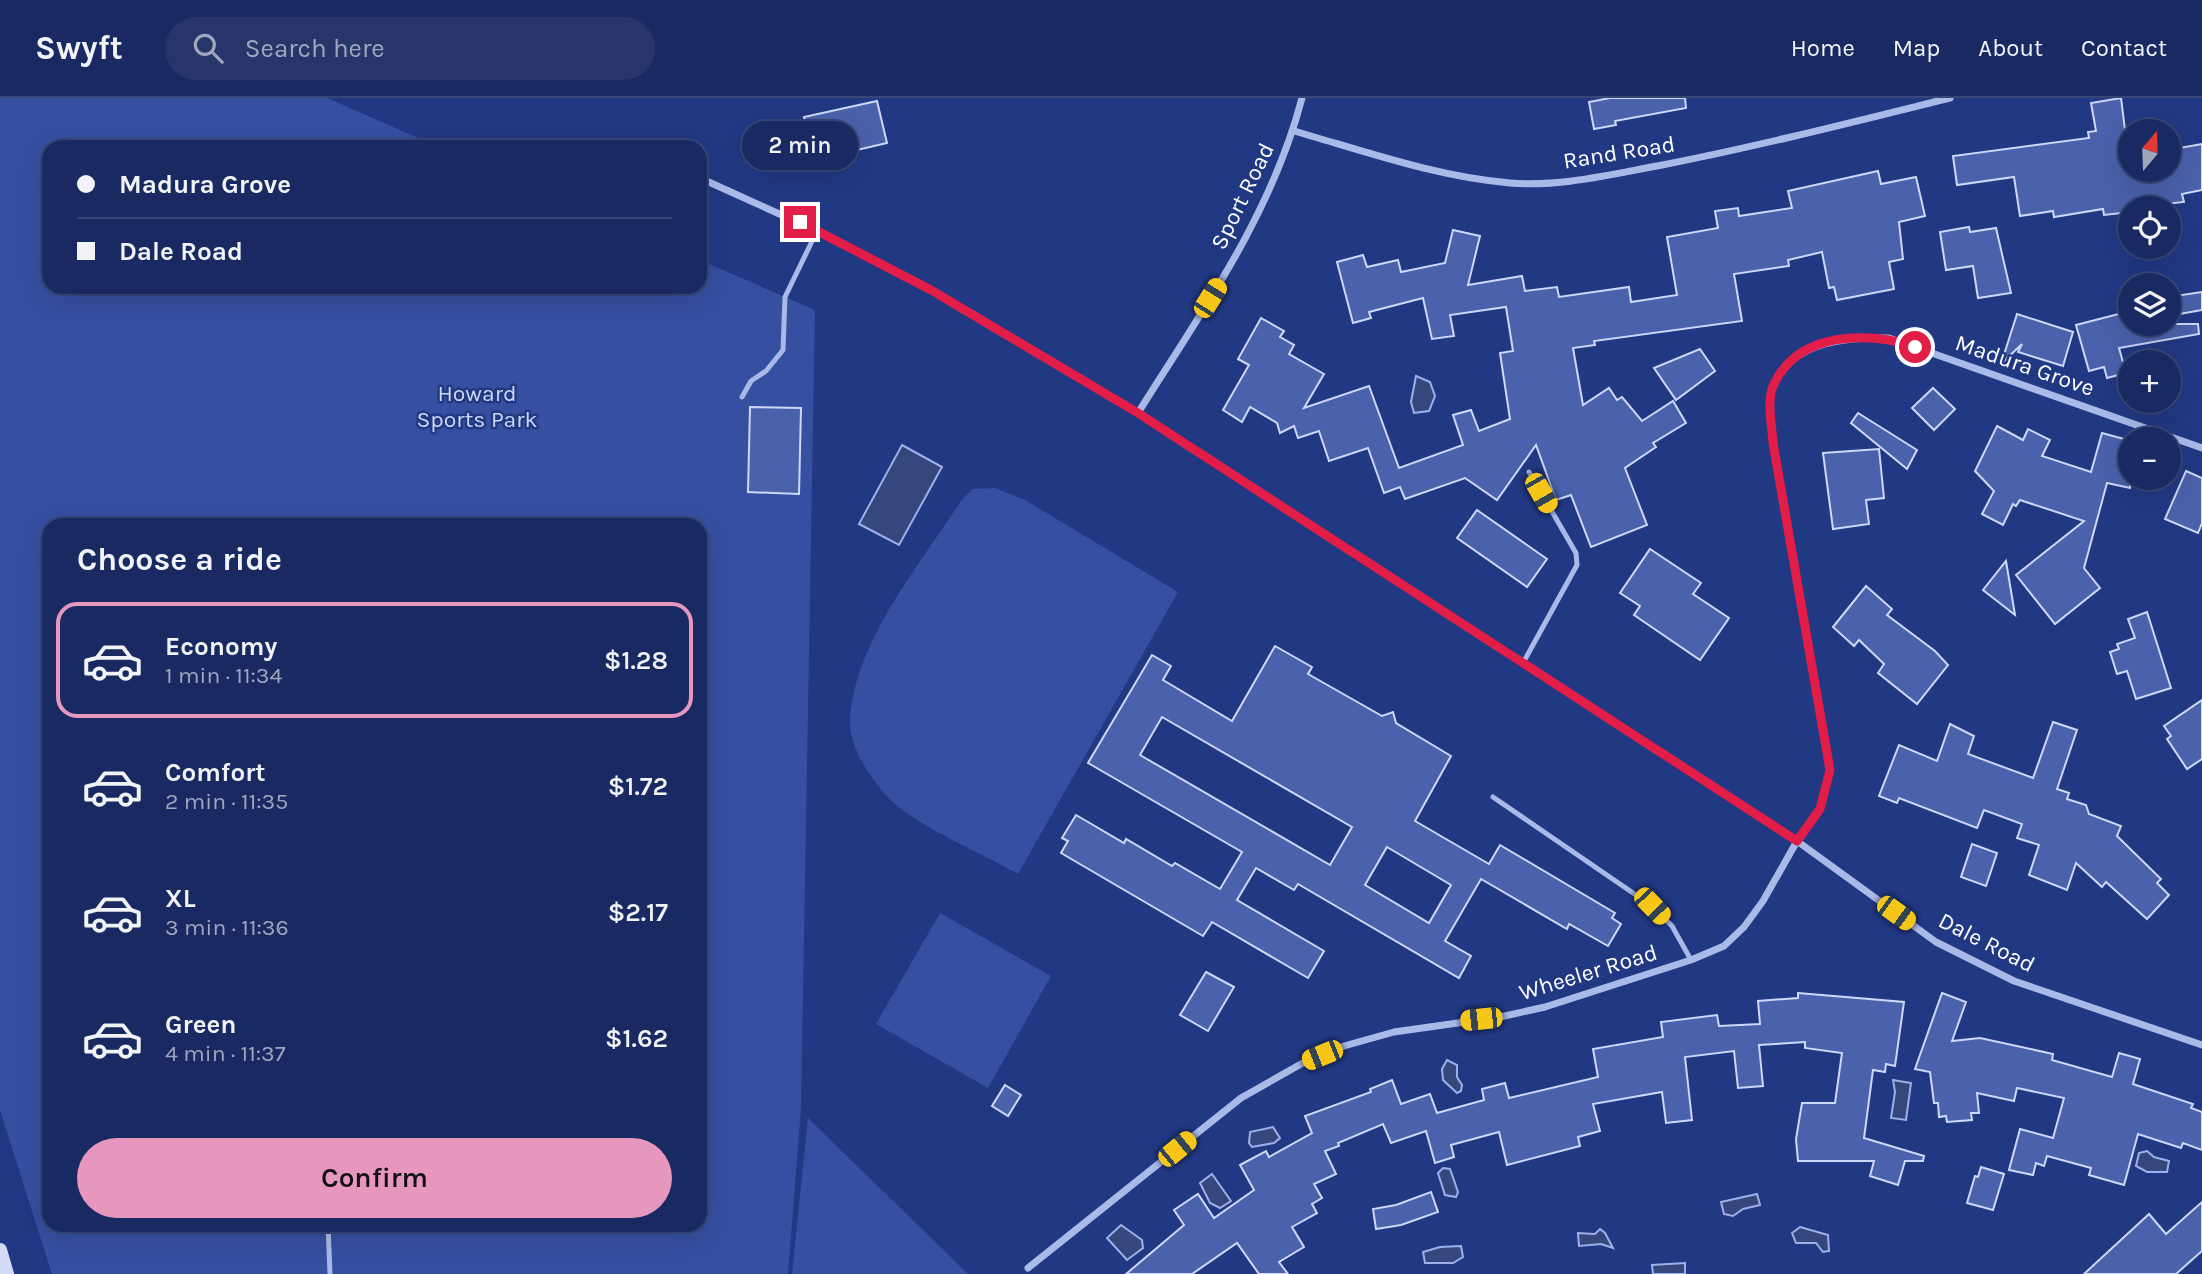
<!DOCTYPE html>
<meta charset="utf-8">
<style>
body{margin:0;font-family:Karla,sans-serif;background:#26366b;color:#f1f3f6;height:100vh;display:flex;flex-direction:column;font-size:26px;white-space:nowrap}
*{box-sizing:border-box;margin:0}
p{font-size:23px;color:#9fa7be}
.icon{flex:none;width:38px;height:38px;fill:none;stroke:currentColor;stroke-width:2;stroke-linecap:round;stroke-linejoin:round}
.map{position:relative;flex:1;overflow:hidden}
.panel{position:absolute;left:42px;top:420px;width:665px;height:714px;display:flex;flex-direction:column;background:#192a62;border-radius:21px;box-shadow:0 7px 28px #0002,0 0 0 2px #374677}
.panel>*{flex:none}
.banner{position:absolute;left:42px;top:42px;width:665px;height:154px;border-radius:21px;box-shadow:0 7px 28px #0002,0 0 0 2px #374677;display:grid;align-content:center;height:154px;padding:0 35px;background:#192a62}
.needle{width:46px;rotate:19deg}
.tools{position:absolute;left:2118px;top:21px;display:grid;gap:14px}
.tools a{display:grid;place-items:center;width:63px;height:63px;border-radius:50%;background:#192a62;box-shadow:0 7px 28px #0002,0 0 0 2px #374677;font-size:35px}
.end{position:absolute;width:32px;height:32px;margin:-16px;border:9px solid #e11d48;background:#fff;box-shadow:0 0 0 4px #fff}
.from{border-radius:50%}
.bubble{position:absolute;height:49px;border-radius:24px;background:#192a62;box-shadow:0 7px 28px #0002,0 0 0 2px #374677;font-size:23px;font-weight:600;line-height:49px;text-align:center}
.car{position:absolute;width:21px;height:42px;margin:-21px -10px;border-radius:9px;box-shadow:0 0 5px 2px #0007;background:linear-gradient(#f5c518 24%,#345 0 40%,#f5c518 0 76%,#345 0 86%,#f5c518 0)}
.banner b{display:flex;align-items:center;gap:24px;height:66px;font-size:26px}
.banner b+b{border-top:2px solid #374677}
.banner i{width:18px;height:18px;background:#f1f3f6}
ul{padding:0;list-style:none}
li{display:flex;align-items:center;gap:21px;height:116px;margin:0 14px 10px;padding:0 21px;border:4px solid transparent;border-radius:21px}
li div{flex:1}
li b{display:block;font-size:26px}
li em{font-style:normal;font-weight:600}
li.current{border-color:#e797bd}
li>.icon{width:63px;height:63px;stroke-width:1.5}
h2{padding:0 35px;font-size:32px;line-height:84px}
.cta{display:flex;gap:14px;margin-top:auto;padding:14px 35px}
.cta a{flex:1;height:80px;border-radius:42px;background:#e797bd;color:#111;font-size:28px;font-weight:600;line-height:80px;text-align:center}
header{display:flex;align-items:center;gap:42px;box-sizing:border-box;height:98px;padding:0 35px;background:#192a62;border-bottom:2px solid #374677}
header strong{font-size:33px}
nav{display:flex;gap:38px;margin-inline-start:auto;font-size:24px}
.search{width:490px;height:63px;background:#26366b;display:flex;align-items:center;gap:18px;box-sizing:border-box;padding:0 24px;border-radius:38px;color:#9fa7be;font-size:26px}
.map>svg:first-child{display:block}
.green{fill:#3550a0;fill-rule:evenodd}
.water{fill:#36477e;stroke:#9cb1ea;stroke-width:2}
.building{fill:#4a61ab;stroke:#cdd7f6;stroke-width:2;fill-rule:evenodd}
.lines{fill:none;stroke-linecap:round;stroke-linejoin:round}
.service{stroke:#a9b9e8;stroke-width:5}
.minor{stroke:#a9b9e8;stroke-width:7}
.secondary{stroke:#d3dbf7;stroke-width:14}
.route{stroke:#e11d48;stroke-width:9}
.labels{text-anchor:middle;stroke-width:5;stroke-linejoin:round;paint-order:stroke}
.street-label{font-size:23px;fill:#fff;stroke:#213883}
.park-label{font-size:23px;fill:#cdd7f6;stroke:#213883}
</style>
<header>
<strong>Swyft</strong>
<div class="search"><svg class="icon" aria-label="search" viewBox="0 0 24 24"><circle cx="10" cy="10" r="6"/><path d="M15 15l6 6"/></svg>Search here</div>
<nav><a>Home</a><a>Map</a><a>About</a><a>Contact</a></nav>
</header>
<div class="map">
<svg width="2202" height="1176" viewBox="0 0 2202 1176">
<rect width="100%" height="100%" fill="#213883"/>
<!-- green -->
<g class="green">
<path d="M0 0H327L439 49H49V189H700V162L815 212 801 1010 788 1176H52L0 1012ZM49 427H700V1127H49Z"/>
<path d="M995 390 1025 402 1178 494 1018 776C983 756 933 735 901 711 880 695 850 654 850 626 852 547 919 468 961 403L972 391Z"/>
<polygon points="940,815 1051,878 988,990 876,926"/>
<polygon points="808,1020 968,1176 792,1176"/>
</g>
<!-- water -->
<g class="water">
<polygon points="1416,278 1430,284 1435,298 1429,313 1414,315 1411,304"/>
<polygon points="902,347 942,369 899,447 859,426"/>
<polygon points="1447,962 1457,967 1457,979 1462,987 1461,993 1457,995 1443,982 1442,971"/>
<polygon points="1893,982 1911,985 1906,1022 1891,1020 1895,994"/>
<polygon points="1273,1029 1280,1040 1274,1045 1252,1049 1249,1045 1250,1034"/>
<polygon points="2147,1053 2154,1059 2169,1063 2167,1074 2147,1074 2136,1068 2139,1055"/>
<polygon points="1443,1070 1450,1071 1458,1094 1456,1099 1445,1097 1438,1075"/>
<polygon points="1212,1076 1231,1103 1220,1110 1210,1105 1200,1085"/>
<polygon points="1757,1096 1760,1107 1743,1111 1733,1118 1724,1116 1721,1104"/>
<polygon points="1121,1127 1142,1142 1143,1150 1127,1162 1107,1140"/>
<polygon points="1800,1129 1828,1137 1829,1153 1823,1154 1816,1145 1796,1145 1792,1135"/>
<polygon points="1600,1131 1605,1135 1613,1150 1601,1146 1579,1148 1578,1135 1595,1136"/>
<polygon points="1461,1148 1463,1159 1453,1165 1425,1165 1423,1154 1440,1149"/>
<polygon points="1685,1165 1685,1176 1653,1176 1652,1167"/>
</g>
<!-- building -->
<g class="building">
<polygon points="1610,0 1685,0 1686,10 1615,23 1616,27 1594,31 1589,4"/>
<polygon points="2121,0 2130,72 2168,72 2168,52 2202,46 2202,92 2182,96 2184,104 2130,110 2130,114 2104,117 2103,111 2054,119 2053,113 2020,118 2014,79 1957,87 1953,58 2089,40 2088,34 2096,33 2091,5"/>
<polygon points="877,3 887,45 814,62 804,19"/>
<polygon points="1878,73 1881,86 1916,79 1925,118 1899,124 1903,161 1889,164 1894,191 1837,202 1834,189 1829,190 1822,154 1788,162 1789,168 1734,176 1742,223 1594,243 1595,247 1573,250 1583,307 1609,290 1617,302 1622,299 1642,323 1673,303 1686,325 1653,345 1656,349 1625,370 1647,427 1591,449 1571,397 1556,402 1536,347 1497,402 1465,380 1405,401 1400,389 1384,395 1368,350 1329,363 1319,333 1298,340 1294,328 1280,335 1277,325 1250,309 1242,324 1223,312 1249,267 1238,261 1261,220 1284,233 1280,239 1294,247 1289,256 1324,276 1304,310 1369,288 1399,370 1463,347 1453,317 1471,312 1479,333 1510,321 1500,255 1513,253 1506,209 1450,217 1454,238 1432,241 1423,200 1369,214 1371,220 1353,225 1337,164 1363,157 1367,169 1398,162 1401,174 1445,165 1453,132 1480,138 1468,187 1522,178 1525,193 1557,189 1559,199 1629,189 1631,204 1677,197 1667,139 1718,130 1715,113 1738,110 1739,118 1792,110 1788,93"/>
<polygon points="1969,129 1970,134 1996,130 2011,195 1978,200 1973,168 1946,172 1940,134"/>
<polygon points="2202,194 2202,212 2168,218 2168,199"/>
<polygon points="2130,213 2130,226 2198,226 2199,236 2119,250 2126,275 2107,280 2104,269 2089,273 2076,227"/>
<polygon points="2017,216 2073,234 2063,268 2018,254 2022,246 2001,266"/>
<polygon points="1700,251 1715,273 1676,302 1654,270"/>
<polygon points="1933,290 1955,311 1934,332 1912,310"/>
<polygon points="750,309 801,310 799,396 748,394"/>
<polygon points="1858,315 1917,352 1907,371 1851,325"/>
<polygon points="1997,328 2023,342 2028,331 2050,342 2042,358 2091,374 2102,335 2124,341 2120,355 2130,358 2130,390 2107,385 2084,470 2100,490 2055,526 2016,477 2084,423 2020,402 2016,408 2013,406 2003,427 1982,416 1994,393 1975,373"/>
<polygon points="1879,351 1884,400 1866,402 1869,426 1833,431 1823,355"/>
<polygon points="2186,373 2202,380 2202,425 2198,435 2165,421"/>
<polygon points="1477,412 1547,461 1527,489 1457,440"/>
<polygon points="1650,451 1701,485 1693,496 1729,520 1700,562 1634,517 1640,508 1620,495"/>
<polygon points="2006,463 2015,517 1983,492"/>
<polygon points="1866,488 1892,511 1887,517 1935,553 1948,567 1917,606 1878,575 1884,566 1859,542 1854,548 1833,529"/>
<polygon points="2147,514 2171,590 2136,601 2127,573 2117,576 2110,554 2119,551 2117,546 2135,540 2128,521"/>
<path d="M1275 548 1312 569 1308 576 1382 618 1393 614 1396 625 1451 658 1415 723 1489 766 1500 747 1615 815 1612 820 1621 826 1608 848 1569 826 1567 831 1481 781 1445 843 1471 858 1459 880 1298 786 1294 792 1256 770 1237 802 1324 853 1308 880 1212 824 1203 838 1061 755 1068 743 1062 740 1076 717 1124 745 1126 741 1172 768 1175 765 1220 791 1242 754 1088 665 1152 557 1171 568 1163 582 1232 623ZM1162 619 1352 729 1330 767 1140 657ZM1387 749 1451 787 1429 825 1365 787Z"/>
<polygon points="2202,602 2202,661 2187,671 2167,641 2171,638 2164,628"/>
<polygon points="2053,624 2077,632 2057,691 2069,695 2067,701 2086,707 2089,716 2121,728 2117,738 2161,781 2157,785 2169,797 2147,821 2106,784 2102,789 2076,765 2067,792 2029,777 2039,747 2017,740 2022,726 1984,712 1977,730 1899,700 1897,705 1879,698 1899,647 1937,663 1950,626 1974,638 1968,656 2033,680"/>
<polygon points="1972,746 1997,755 1986,788 1961,779"/>
<polygon points="1206,874 1234,889 1208,933 1180,917"/>
<polygon points="1798,895 1904,904 1895,968 1886,966 1885,974 1873,972 1864,1040 1924,1058 1923,1063 1905,1063 1898,1087 1870,1078 1874,1063 1798,1063 1796,1041 1802,1005 1835,1005 1842,955 1805,950 1805,944 1759,947 1763,988 1738,990 1734,953 1685,959 1692,1022 1666,1025 1662,994 1593,1006 1600,1033 1578,1039 1580,1048 1507,1067 1499,1034 1451,1047 1454,1059 1435,1065 1426,1033 1391,1045 1383,1026 1338,1045 1339,1048 1325,1053 1336,1076 1314,1086 1322,1100 1312,1106 1317,1115 1292,1129 1304,1149 1279,1164 1288,1176 1259,1176 1237,1145 1192,1176 1126,1176 1184,1127 1174,1112 1198,1096 1214,1120 1254,1092 1240,1067 1266,1053 1269,1059 1312,1035 1305,1018 1371,994 1370,991 1392,982 1401,1006 1430,996 1437,1015 1484,1002 1482,991 1505,985 1509,1000 1598,979 1593,951 1663,939 1661,924 1717,917 1719,928 1760,926 1758,903 1798,900"/>
<polygon points="1942,895 1966,904 1952,943 1980,940 2053,956 2052,962 2112,979 2119,955 2140,961 2133,986 2193,1006 2191,1010 2202,1014 2202,1052 2183,1045 2181,1050 2138,1036 2124,1087 2089,1077 2091,1070 2047,1058 2044,1068 2036,1065 2033,1077 2009,1072 2020,1031 2053,1040 2064,1000 2017,990 2014,1003 1977,995 1979,1015 1971,1015 1972,1022 1947,1024 1946,1018 1939,1019 1938,1005 1934,1005 1930,974 1915,971"/>
<polygon points="1005,987 1021,997 1008,1018 992,1008"/>
<polygon points="1981,1069 2004,1076 1993,1112 1967,1105 1975,1078 1978,1079"/>
<polygon points="1431,1094 1438,1114 1401,1127 1376,1131 1373,1111 1396,1107"/>
<polygon points="2202,1104 2202,1153 2176,1176 2084,1176 2149,1116 2166,1136"/>
</g>
<g class="lines">
<!-- service -->
<g class="service">
<polyline points="742,299 751,283 766,273 783,252 785,199 817,133"/>
<polyline points="1523,565 1577,467 1576,455 1529,374"/>
<polyline points="1493,699 1652,808 1672,828 1691,862"/>
<polyline points="328,1127 330,1176"/>
</g>
<!-- minor -->
<g class="minor">
<path d="M1294 33C1364 53 1437 79 1510 85 1559 89 1608 77 1657 68 1755 49 1853 24 1950 0"/>
<polyline points="700,80 817,133 931,192 1138,315 1797,743 1936,844 2014,883 2202,947"/>
<path d="M1138 315C1202 213 1271 118 1302 0"/>
<path d="M1028 1170 1241 1000 1301 966 1344 948 1394 934 1500 919 1545 909 1691 862 1724 848 1744 829 1763 803 1797 743 1820 711 1830 672 1773 345C1772 327 1766 302 1774 286 1795 242 1847 239 1889 240L2202 350"/>
</g>
<!-- secondary -->
<polyline class="secondary" points="0,1152 7,1176"/>
</g>
<g class="lines">
<!-- route -->
<path class="route" d="M800 124 931 192 1138 315 1797 743 1820 711 1830 672 1773 345C1772 327 1766 302 1774 286 1799 233 1869 233 1915 249"/>
</g>
<g class="labels">
<!-- street labels -->
<g class="street-label">
<text transform="translate(1619 54) rotate(-9)" y="8">Rand Road</text>
<text transform="translate(1242 98) rotate(-64)" y="8">Sport Road</text>
<text transform="translate(2025 267) rotate(19)" y="8">Madura Grove</text>
<text transform="translate(1987 844) rotate(27)" y="8">Dale Road</text>
<text transform="translate(1588 874) rotate(-17)" y="8">Wheeler Road</text>
</g>
<!-- park labels -->
<g class="park-label">
<text x="477" y="303">Howard<tspan x="477" dy="26">Sports Park</tspan></text>
</g>
</g>
</svg>
<div class="tools">
<a><svg class="needle" viewBox="-14 -14 28 28"><path d="M0-13l5 13h-10z" fill="#e53935"/><path d="M0 13l5-13h-10z" fill="#9fa7be"/></svg></a>
<a><svg class="icon" aria-label="locate" viewBox="0 0 24 24"><circle cx="12" cy="12" r="6"/><path d="M12 2v4M12 18v4M2 12h4M18 12h4"/></svg></a>
<a><svg class="icon" aria-label="layers" viewBox="0 0 24 24"><path d="M12 4l9 5-9 5-9-5zM3 14l9 5 9-5"/></svg></a>
<a>+</a>
<a>−</a>
</div>
<i class="end from" style="left:1915px;top:249px"></i>
<i class="end" style="left:800px;top:124px"></i>
<div class="bubble" style="left:742px;top:23px;width:116px">2 min</div>
<i class="car" style="left:1210px;top:200px;rotate:32deg"></i>
<i class="car" style="left:1541px;top:395px;rotate:150deg"></i>
<i class="car" style="left:1652px;top:808px;rotate:136deg"></i>
<i class="car" style="left:1896px;top:815px;rotate:126deg"></i>
<i class="car" style="left:1481px;top:921px;rotate:264deg"></i>
<i class="car" style="left:1322px;top:957px;rotate:248deg"></i>
<i class="car" style="left:1177px;top:1051px;rotate:51deg"></i>
<div class="banner">
<b><i class="from"></i>Madura Grove</b>
<b><i></i>Dale Road</b>
</div>
<section class="panel">
<h2>Choose a ride</h2>
<ul>
<li class="current"><svg class="icon" aria-label="car" viewBox="0 0 24 24"><path d="M5 17H2v-5l4-1 3-4h7l3 4 3 1v5h-3M9 17h6M6 11h13"/><circle cx="7" cy="17" r="2"/><circle cx="17" cy="17" r="2"/></svg><div><b>Economy</b><p>1 min · 11:34</p></div><em>$1.28</em></li>
<li><svg class="icon" aria-label="car" viewBox="0 0 24 24"><path d="M5 17H2v-5l4-1 3-4h7l3 4 3 1v5h-3M9 17h6M6 11h13"/><circle cx="7" cy="17" r="2"/><circle cx="17" cy="17" r="2"/></svg><div><b>Comfort</b><p>2 min · 11:35</p></div><em>$1.72</em></li>
<li><svg class="icon" aria-label="car" viewBox="0 0 24 24"><path d="M5 17H2v-5l4-1 3-4h7l3 4 3 1v5h-3M9 17h6M6 11h13"/><circle cx="7" cy="17" r="2"/><circle cx="17" cy="17" r="2"/></svg><div><b>XL</b><p>3 min · 11:36</p></div><em>$2.17</em></li>
<li><svg class="icon" aria-label="car" viewBox="0 0 24 24"><path d="M5 17H2v-5l4-1 3-4h7l3 4 3 1v5h-3M9 17h6M6 11h13"/><circle cx="7" cy="17" r="2"/><circle cx="17" cy="17" r="2"/></svg><div><b>Green</b><p>4 min · 11:37</p></div><em>$1.62</em></li>
</ul>
<div class="cta"><a>Confirm</a></div>
</section>
</div>
